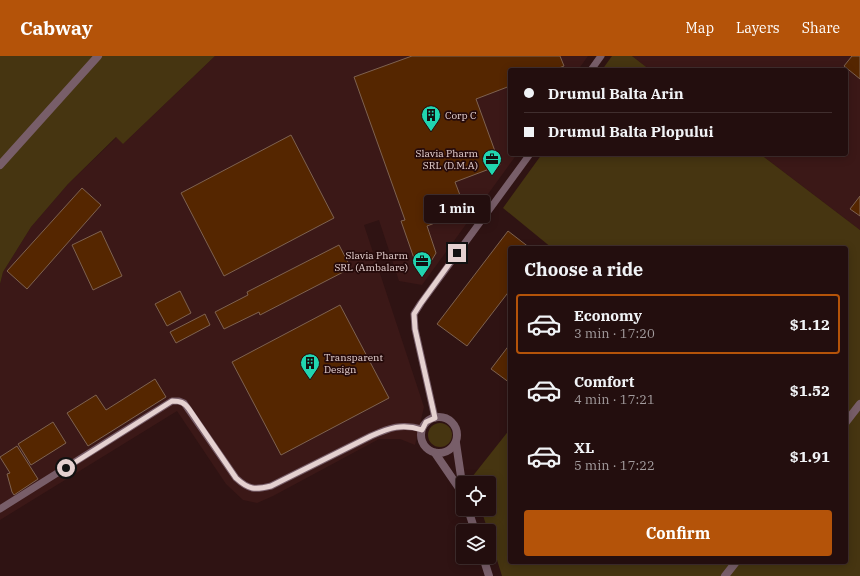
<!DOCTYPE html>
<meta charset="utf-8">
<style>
body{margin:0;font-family:"IBM Plex Serif",serif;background:#2b1717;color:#f1f3f6;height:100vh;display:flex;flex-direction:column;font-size:15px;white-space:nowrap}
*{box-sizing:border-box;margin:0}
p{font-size:13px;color:#a39c9e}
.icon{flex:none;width:22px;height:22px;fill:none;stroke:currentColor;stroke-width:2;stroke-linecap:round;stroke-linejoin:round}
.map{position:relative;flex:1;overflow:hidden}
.panel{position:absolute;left:508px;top:190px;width:340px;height:318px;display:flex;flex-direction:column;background:#230e0e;border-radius:4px;box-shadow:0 2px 10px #0003,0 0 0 1px #402e2e}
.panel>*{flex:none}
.banner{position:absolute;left:508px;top:12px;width:340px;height:88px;border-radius:4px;box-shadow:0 2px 10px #0003,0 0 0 1px #402e2e;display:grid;align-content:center;height:88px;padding:0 16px;background:#230e0e}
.buttons{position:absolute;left:456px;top:420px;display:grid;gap:8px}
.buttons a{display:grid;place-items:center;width:40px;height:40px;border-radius:4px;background:#230e0e;box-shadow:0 2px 10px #0003,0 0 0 1px #402e2e;font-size:20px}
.end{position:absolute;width:18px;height:18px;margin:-9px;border:5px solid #e5d1d0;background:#111;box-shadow:0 0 0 2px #111}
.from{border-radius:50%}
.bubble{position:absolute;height:28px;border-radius:4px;background:#230e0e;box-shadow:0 2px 10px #0003,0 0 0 1px #402e2e;font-size:13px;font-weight:800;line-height:28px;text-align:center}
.banner b{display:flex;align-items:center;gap:14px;height:38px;font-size:15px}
.banner b+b{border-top:1px solid #402e2e}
.banner i{width:10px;height:10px;background:#f1f3f6}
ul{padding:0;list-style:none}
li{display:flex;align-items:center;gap:12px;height:60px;margin:0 8px 6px;padding:0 8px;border:2px solid transparent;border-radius:4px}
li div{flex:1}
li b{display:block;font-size:15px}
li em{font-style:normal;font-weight:800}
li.active{border-color:#b45309}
li>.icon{width:36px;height:36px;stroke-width:1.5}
h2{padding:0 16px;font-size:18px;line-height:48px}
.action{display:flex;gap:8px;margin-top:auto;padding:8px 16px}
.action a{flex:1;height:46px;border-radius:4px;background:#b45309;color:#fff;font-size:16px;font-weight:800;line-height:46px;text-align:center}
header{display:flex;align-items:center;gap:24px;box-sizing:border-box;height:56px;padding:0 20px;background:#b45309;color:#fff}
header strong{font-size:19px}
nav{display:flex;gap:22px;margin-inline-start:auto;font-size:14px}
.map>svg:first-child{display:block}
.built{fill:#3b1817}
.green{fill:#463511}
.building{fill:#552600;stroke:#7e6250}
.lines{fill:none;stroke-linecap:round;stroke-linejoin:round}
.service{stroke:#785e69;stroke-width:7}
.minor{stroke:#785e69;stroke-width:8}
.route{stroke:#e5d1d0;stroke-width:5}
.labels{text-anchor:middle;stroke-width:3.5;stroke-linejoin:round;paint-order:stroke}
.poi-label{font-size:10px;fill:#e5d1d0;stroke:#250a0a;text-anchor:start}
</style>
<header>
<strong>Cabway</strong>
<nav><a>Map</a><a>Layers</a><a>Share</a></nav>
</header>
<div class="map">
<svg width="860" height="520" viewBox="0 0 860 520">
<rect width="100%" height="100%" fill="#2f1313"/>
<!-- built -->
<g class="built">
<polygon points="215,0 588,0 578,14 510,14 510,98 517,98 422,229 399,225 379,164 364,169 424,351 415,389 400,383 379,383 273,440 257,447 243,444 226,428 177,355 0,464 0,228 3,216 31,171 68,128 117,81 123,88"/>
<polygon points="632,0 860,0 860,174 760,98 846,98 846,14 650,14"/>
</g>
<!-- green -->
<g class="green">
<polygon points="0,0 215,0 123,88 116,81 68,128 31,171 3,216 0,228"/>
<polygon points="612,0 632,0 650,14 602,14"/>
<polygon points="542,98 760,98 860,174 860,520 502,520 489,478 489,475 488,475 481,453 489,453 489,427 474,427 472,421 510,373 510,506 846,506 846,192 552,192 503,152"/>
<circle cx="440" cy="379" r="12"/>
</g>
<!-- building -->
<g class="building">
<polygon points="412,0 560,0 564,10 554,14 510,14 510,30 476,43 500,109 455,126 466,155 427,170 436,197 424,217 418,216 416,208 401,165 405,164 354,21"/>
<polygon points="852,0 860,0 860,23 844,10"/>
<polygon points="291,79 334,162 224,220 181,137"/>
<polygon points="82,132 101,149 27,233 7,215"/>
<polygon points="860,140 860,160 850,153"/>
<polygon points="101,175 122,220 93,234 72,189"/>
<polygon points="508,175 530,192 510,192 510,234 467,290 437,268"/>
<polygon points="339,189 351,212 260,259 259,256 224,273 215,256 248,239 247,236"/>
<polygon points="180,235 191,257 167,270 155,248"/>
<polygon points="340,249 389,342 281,399 232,306"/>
<polygon points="205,258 210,269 176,287 170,276"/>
<polygon points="510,288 510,327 491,313"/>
<polygon points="155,323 166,341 88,390 67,357 96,339 106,354"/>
<polygon points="53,366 66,387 31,409 18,388"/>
<polygon points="17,390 38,423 14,439 12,436 7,418 10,417 0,401"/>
</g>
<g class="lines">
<!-- service -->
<g class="service">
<polyline points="591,14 601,0"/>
<polyline points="435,362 415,273 414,258 421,247 530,98"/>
<path d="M0 453 172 345H179L184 347 236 422C249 434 255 434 271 430L371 380C389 372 402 367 422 373"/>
</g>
<!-- minor -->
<g class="minor">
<polyline points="0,109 98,0"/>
<circle cx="439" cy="379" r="18"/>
<polyline points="846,366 860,348"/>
<polyline points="456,387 463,434"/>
<polyline points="435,397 463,438"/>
<polyline points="468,453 475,475"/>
<polyline points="483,501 489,520"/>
<polyline points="725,520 736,506"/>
</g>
</g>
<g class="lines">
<!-- route -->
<path class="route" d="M66 412 172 345C180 345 184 346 189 353L236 422C249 434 255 434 271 430L371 380C389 372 402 367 422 374L426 366 435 362 415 273 414 258 421 247 457 197"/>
</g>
<!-- icons -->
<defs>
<g id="building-pin" transform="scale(1)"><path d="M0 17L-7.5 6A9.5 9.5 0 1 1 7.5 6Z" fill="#21d5b0" stroke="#250a0a"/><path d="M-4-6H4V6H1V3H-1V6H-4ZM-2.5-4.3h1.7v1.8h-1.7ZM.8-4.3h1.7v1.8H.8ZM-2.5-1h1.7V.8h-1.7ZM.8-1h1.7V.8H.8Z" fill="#111"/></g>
<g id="office-pin" transform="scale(1)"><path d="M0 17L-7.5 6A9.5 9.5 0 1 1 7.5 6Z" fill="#21d5b0" stroke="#250a0a"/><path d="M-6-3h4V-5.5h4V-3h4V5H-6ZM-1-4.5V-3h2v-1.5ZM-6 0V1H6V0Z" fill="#111"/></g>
</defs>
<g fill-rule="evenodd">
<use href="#building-pin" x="431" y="59"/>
<use href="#office-pin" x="492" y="103"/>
<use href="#office-pin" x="422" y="205"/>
<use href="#building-pin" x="310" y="307"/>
</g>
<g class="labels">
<!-- poi labels -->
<g class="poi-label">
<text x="445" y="63">Corp C</text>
<text x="478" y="101" text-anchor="end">Slavia Pharm<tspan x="478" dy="12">SRL (D.M.A)</tspan></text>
<text x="408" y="203" text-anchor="end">Slavia Pharm<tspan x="408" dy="12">SRL (Ambalare)</tspan></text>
<text x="324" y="305">Transparent<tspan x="324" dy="12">Design</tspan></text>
</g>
</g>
</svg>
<div class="buttons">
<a><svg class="icon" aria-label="locate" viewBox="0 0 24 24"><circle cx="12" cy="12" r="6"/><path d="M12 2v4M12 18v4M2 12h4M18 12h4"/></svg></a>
<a><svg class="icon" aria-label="layers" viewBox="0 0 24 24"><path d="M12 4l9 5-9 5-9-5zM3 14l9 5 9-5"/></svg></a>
</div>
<i class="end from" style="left:66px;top:412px"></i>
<i class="end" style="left:457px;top:197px"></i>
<div class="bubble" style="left:424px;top:139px;width:66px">1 min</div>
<div class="banner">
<b><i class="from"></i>Drumul Balta Arin</b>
<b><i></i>Drumul Balta Plopului</b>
</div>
<section class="panel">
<h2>Choose a ride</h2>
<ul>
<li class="active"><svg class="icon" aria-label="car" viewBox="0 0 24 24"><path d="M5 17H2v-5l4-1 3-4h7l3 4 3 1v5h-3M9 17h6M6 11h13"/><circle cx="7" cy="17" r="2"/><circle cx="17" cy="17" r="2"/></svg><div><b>Economy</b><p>3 min · 17:20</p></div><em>$1.12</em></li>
<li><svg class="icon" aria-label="car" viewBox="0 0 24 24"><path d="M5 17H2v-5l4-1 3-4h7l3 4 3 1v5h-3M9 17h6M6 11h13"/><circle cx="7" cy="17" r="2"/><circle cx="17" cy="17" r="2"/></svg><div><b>Comfort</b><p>4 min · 17:21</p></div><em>$1.52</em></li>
<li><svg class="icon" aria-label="car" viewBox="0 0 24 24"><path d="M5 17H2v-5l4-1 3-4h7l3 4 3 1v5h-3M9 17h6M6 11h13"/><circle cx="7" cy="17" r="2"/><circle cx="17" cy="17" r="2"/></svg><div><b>XL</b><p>5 min · 17:22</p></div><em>$1.91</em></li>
</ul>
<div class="action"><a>Confirm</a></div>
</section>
</div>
